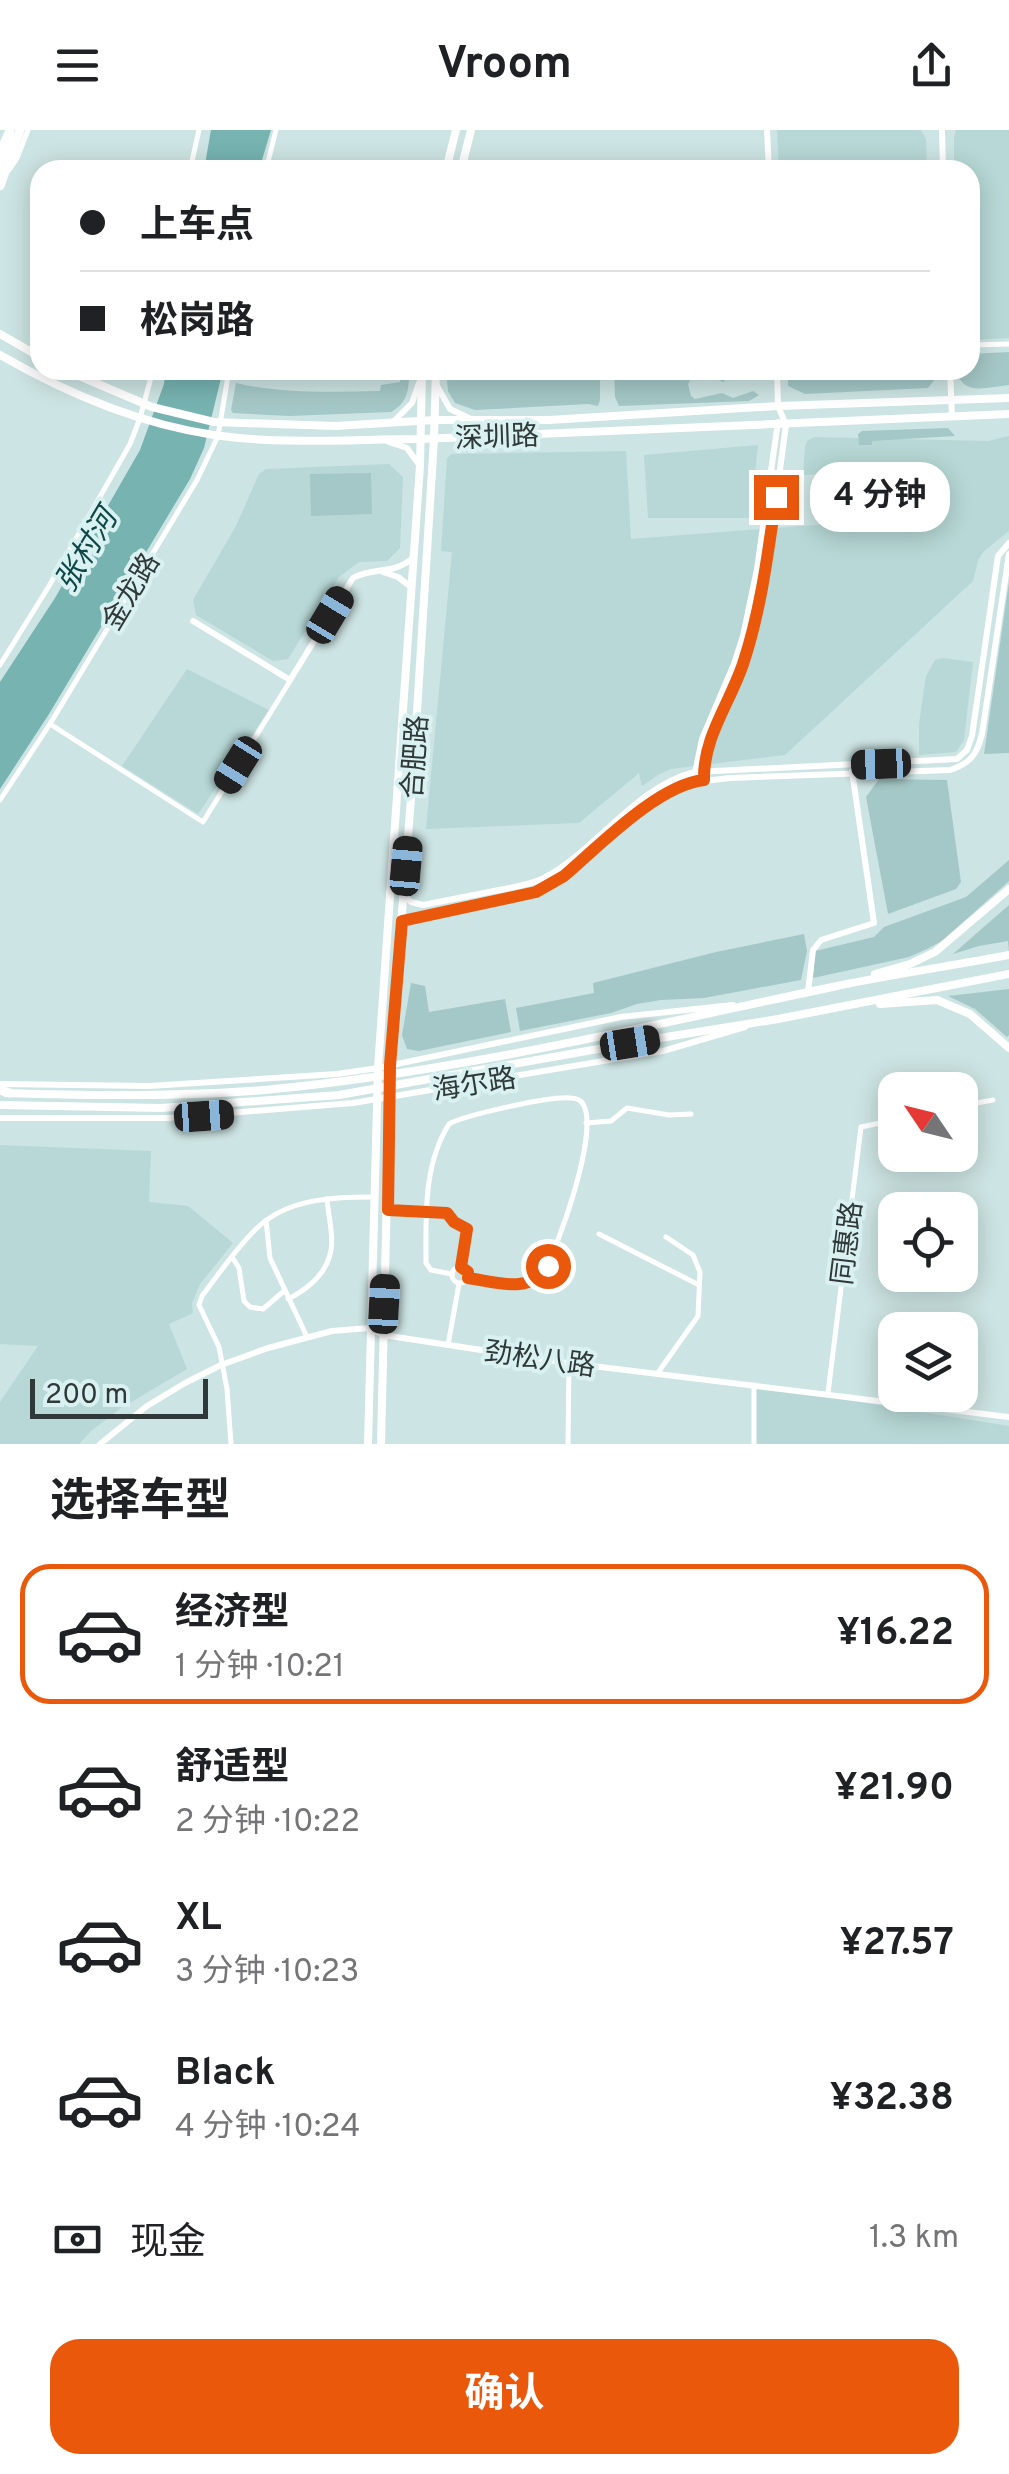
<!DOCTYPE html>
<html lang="zh">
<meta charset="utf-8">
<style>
body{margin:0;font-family:Overpass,"Noto Sans SC",sans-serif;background:#f6f6f6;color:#202124;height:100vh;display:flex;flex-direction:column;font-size:38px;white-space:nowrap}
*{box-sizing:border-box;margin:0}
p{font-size:32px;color:#757577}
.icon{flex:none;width:55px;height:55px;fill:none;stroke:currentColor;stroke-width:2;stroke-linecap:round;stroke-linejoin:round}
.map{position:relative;height:1314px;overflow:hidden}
.drawer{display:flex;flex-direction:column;background:#fff;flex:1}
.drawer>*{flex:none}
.hud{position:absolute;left:30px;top:30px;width:950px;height:220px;border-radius:30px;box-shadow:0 5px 25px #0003;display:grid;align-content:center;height:220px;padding:0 50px;background:#fff}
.needle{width:65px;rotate:305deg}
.buttons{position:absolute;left:878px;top:942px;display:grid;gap:20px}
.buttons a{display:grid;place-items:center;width:100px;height:100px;border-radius:20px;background:#fff;box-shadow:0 5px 25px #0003;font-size:50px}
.scale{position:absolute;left:30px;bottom:25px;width:178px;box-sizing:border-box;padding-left:10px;border:5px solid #303939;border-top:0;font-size:28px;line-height:35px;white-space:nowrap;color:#303939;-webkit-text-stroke:8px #d9f2f1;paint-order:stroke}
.end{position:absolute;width:45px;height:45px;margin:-22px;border:12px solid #ea580c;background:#fff;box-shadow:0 0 0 5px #fff}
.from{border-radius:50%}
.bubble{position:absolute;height:70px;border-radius:30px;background:#fff;box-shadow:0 5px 25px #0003;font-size:32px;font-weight:700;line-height:70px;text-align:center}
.car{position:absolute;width:30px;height:60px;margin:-30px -15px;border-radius:12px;box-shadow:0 0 8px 2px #0007;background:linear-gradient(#222 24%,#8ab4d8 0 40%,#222 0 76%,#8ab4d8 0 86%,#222 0)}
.hud b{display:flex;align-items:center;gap:35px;height:95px;font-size:38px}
.hud b+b{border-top:2px solid #e0e0e0}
.hud i{width:25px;height:25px;background:#202124}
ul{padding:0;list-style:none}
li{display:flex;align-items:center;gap:30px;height:140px;margin:0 20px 15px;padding:0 30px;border:5px solid transparent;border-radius:30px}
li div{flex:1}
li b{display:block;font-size:38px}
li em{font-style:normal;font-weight:700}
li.current{border-color:#ea580c}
li>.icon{width:90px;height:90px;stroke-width:1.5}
h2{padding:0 50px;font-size:45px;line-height:120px}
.pay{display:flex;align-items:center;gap:25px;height:110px;padding:0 50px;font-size:38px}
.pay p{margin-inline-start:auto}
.button{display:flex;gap:20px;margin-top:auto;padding:20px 50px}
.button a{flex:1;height:115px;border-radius:30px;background:#ea580c;color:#fff;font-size:40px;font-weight:700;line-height:115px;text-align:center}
header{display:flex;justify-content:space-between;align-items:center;height:130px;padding:0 50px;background:#fff;font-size:45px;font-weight:700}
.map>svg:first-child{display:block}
.built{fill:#b7d8d6}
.green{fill:#a4c8c7}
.water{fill:#76b3b1}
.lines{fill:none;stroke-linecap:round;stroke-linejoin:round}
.minor{stroke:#fff;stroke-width:5}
.tertiary{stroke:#fff;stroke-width:6}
.secondary{stroke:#fff;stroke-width:8}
.primary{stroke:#fff;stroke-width:8}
.trunk{stroke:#fff;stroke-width:9}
.route{stroke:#ea580c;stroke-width:12}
.labels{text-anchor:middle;stroke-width:8;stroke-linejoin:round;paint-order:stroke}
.street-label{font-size:28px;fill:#303939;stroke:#d9f2f1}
.water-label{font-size:30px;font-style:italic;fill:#0e4746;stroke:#d9f2f1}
</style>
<header><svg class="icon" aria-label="menu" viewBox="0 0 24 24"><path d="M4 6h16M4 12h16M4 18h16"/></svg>Vroom<svg class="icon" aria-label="share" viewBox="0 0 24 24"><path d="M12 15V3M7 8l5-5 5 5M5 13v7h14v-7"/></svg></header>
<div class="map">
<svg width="1009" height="1314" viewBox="0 0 1009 1314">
<rect width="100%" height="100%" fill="#cce4e3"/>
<!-- built -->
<g class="built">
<polygon points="777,0 921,0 926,9 927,40 779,40"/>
<polygon points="956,0 1009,0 1009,208 970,210 970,40 954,40 954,8"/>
<polygon points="1009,306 1009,401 984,421 978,430 973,451 785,625 671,639 658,645 642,656 639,643 579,693 426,699 452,422 441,421 447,328 452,324 626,321 631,409 827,394 866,386 868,342 803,345 805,317 807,311 814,307 988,311"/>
<polygon points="758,315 750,388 648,388 644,325"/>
<polygon points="389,334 403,347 400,418 387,431 359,432 339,447 288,529 273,531 196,485 193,470 236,396 259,344 266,339"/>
<polygon points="943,528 973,532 964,610 956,622 919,625 919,594 926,546 935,530"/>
<polygon points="187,539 269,580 198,684 122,636"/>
<polygon points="0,1015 151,1021 149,1072 188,1076 233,1113 200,1154 192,1173 193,1183 169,1194 187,1239 121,1278 92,1300 79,1314 0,1314 0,1272 38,1216 0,1214"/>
<polygon points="754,1255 1009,1296 1009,1314 754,1314"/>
</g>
<!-- green -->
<g class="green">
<path d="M1009 222V255C987 257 963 267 956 240H970V224Z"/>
<path d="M401 240H409C409 258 409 272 391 282L289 286 233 283 231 280 236 253C283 264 332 262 380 261L381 255 400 252Z"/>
<polygon points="446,240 451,240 451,246 600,240 600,270 598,276 588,274 475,280 455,273 448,261"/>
<polygon points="614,240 736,240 723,252 704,241 691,248 688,254 691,266 695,269 722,263 733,268 753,261 759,265 749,271 619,276 615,267"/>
<polygon points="788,240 935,240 935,249 928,258 805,264 788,256"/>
<polygon points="948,298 955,306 872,311 872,315 859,315 858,304 862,301"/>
<polygon points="371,343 372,384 311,386 310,344"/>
<polygon points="1009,452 1009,623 984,624"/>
<polygon points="879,649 947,650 961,752 956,759 888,784 866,667"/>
<polygon points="1009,730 1009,751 942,811 927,819 909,827 813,848 815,821 874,807 884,797 966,767"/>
<polygon points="1009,775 1009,823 1008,811 979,816 953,824"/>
<polygon points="804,804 807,821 801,850 704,868 661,870 637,874 611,883 520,901 516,878 594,863 593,853 716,822"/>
<polygon points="411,853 425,856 429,882 505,869 511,902 419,921 407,919 402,905"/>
<polygon points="1009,859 1009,905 1007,907 975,879 948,866"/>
</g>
<!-- water -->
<g class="water">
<polygon points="211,0 271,0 259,40 204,40"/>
<polygon points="166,240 223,240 204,318 190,349 49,584 0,659 0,552 55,468 140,320 164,254"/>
</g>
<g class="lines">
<!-- minor -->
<g class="minor">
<polyline points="9,40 17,28 28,0"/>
<polyline points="190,40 199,0"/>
<polyline points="266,40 276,0"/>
<polyline points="970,215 1009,214"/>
<polyline points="0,535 49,456 130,314 140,288 153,240"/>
<polyline points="50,594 203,692 290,551"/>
<polyline points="0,670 50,594 197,350 218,306 229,240"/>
<polyline points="960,976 993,970"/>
<polyline points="586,993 611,991 627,978 669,985 691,984"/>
<polyline points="388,1080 447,1083 454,1092 467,1099 461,1137"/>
<polyline points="266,1090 270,1128 307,1207"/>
<polyline points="599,1104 699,1155"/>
<polyline points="232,1127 239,1138 244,1171 250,1177 263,1179 284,1161"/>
<circle cx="460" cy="1145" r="8"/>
<path d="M452 1144 431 1140 426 1133C426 1087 423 1035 449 994 465 985 550 966 570 968 575 968 580 969 583 974 600 1000 558 1119 542 1145 522 1162 491 1151 468 1148"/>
<path d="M288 1169C308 1159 327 1143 331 1120 334 1105 328 1085 327 1069"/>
<polyline points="448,1215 459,1154"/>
<polyline points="657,1244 698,1186 700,1142 693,1125 666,1107"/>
<polyline points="754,1255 754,1314"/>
<polyline points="828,1263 861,997 895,990"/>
<path d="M231 1314 227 1259 219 1217 199 1175 202 1166C219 1144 236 1118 256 1099 287 1068 334 1067 374 1067"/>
<polyline points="568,1314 569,1233"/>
</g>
<!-- tertiary -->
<g class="tertiary">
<polyline points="767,0 769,40"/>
<polyline points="942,0 943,40"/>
<polyline points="950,240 952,287"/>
<polyline points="437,256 450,279 469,288"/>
<polyline points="394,291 412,273 419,253"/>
<polyline points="389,312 407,318 420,336"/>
<polyline points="383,442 398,447 411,457"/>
<path d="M193 491 290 550 353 448C374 436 391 446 413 428"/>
<polyline points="695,643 702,609 734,534 743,506 757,439 778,292"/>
<path d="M704 645C708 596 738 555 751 508 769 438 776 366 786 295L778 276 777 240"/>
<path d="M403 764 411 772 423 775C448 770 473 765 499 760 514 757 530 755 544 748 596 721 636 656 695 642L957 629 967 620 972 606 998 426 1009 413"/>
<path d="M401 791 536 761 564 746 657 668 687 653 730 648 950 640C971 633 977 624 982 604L1009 424"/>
<polyline points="808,862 813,820 821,810 874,793 852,641"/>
<polyline points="0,954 149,956 337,944 378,938 621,887 733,875"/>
<polyline points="0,988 168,988 353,973 663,921 745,897"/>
<polyline points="100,1314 147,1276 185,1253 221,1235 268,1218 332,1201 370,1198 383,1205 560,1232 1009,1287"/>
</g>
<!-- secondary -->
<g class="secondary">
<polyline points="0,40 12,6"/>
<polyline points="446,40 456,0"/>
<polyline points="461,40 471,0"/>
<polyline points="0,204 40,227"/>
<path d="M0 225C66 263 138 294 214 305 281 315 353 309 421 309L1009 284"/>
<polyline points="65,240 152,277 214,292 335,296 434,290 549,290 778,276 1009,268"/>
<polyline points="368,1314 378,938 420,336 422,240"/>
<polyline points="381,1314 390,935 414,630 434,309 436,240"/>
</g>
<!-- primary -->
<g class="primary">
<polyline points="875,844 910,834 935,822 1009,759"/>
<polyline points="880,874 937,870 970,884 1009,918"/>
<path d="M6 963C92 966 178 967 264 960 457 942 647 896 837 856 894 844 952 836 1009 825"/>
<polyline points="0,975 161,978 339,965 660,908 778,889 1009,844"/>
</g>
<!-- trunk -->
<g class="trunk">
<polyline points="0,23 10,0"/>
<polyline points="0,56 20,0"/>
<polyline points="0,960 10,963"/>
</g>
</g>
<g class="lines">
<!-- route -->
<path class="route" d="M548 1136C530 1165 497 1152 468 1148V1142L461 1137 467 1099 454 1092 447 1083 388 1080 390 935 402 791 536 762 564 746C600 715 658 655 704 650 703 607 730 573 743 534 761 480 768 423 776 367"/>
</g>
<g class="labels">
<!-- street labels -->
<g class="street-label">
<text transform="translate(497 306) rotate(-2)" y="10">深圳路</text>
<text transform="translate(130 461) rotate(-59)" y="10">金龙路</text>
<text transform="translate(414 627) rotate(-86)" y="10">合肥路</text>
<text transform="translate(474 953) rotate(-9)" y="10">海尔路</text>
<text transform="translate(846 1113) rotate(-83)" y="10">同惠路</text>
<text transform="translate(540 1228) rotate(8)" y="10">劲松八路</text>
</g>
<!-- water labels -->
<g class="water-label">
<text transform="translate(86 420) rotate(-59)" y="10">张村河</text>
</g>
</g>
</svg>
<div class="buttons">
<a><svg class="needle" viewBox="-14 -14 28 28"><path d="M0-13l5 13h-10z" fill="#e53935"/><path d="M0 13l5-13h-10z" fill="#757577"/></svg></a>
<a><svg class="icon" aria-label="locate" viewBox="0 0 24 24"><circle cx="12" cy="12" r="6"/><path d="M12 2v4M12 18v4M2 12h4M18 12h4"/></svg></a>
<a><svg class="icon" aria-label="layers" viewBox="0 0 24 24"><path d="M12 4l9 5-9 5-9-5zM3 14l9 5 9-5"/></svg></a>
</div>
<div class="scale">200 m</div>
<i class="end from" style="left:548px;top:1136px"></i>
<i class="end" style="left:776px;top:367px"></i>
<div class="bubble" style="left:810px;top:332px;width:140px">4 分钟</div>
<i class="car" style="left:330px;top:485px;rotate:31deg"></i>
<i class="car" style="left:881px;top:634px;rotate:268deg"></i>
<i class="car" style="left:238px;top:635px;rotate:212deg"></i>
<i class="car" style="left:406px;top:736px;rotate:5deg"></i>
<i class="car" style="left:630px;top:913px;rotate:81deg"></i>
<i class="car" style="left:204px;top:986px;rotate:86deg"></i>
<i class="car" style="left:384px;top:1174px;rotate:3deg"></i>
<div class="hud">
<b><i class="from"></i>上车点</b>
<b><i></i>松岗路</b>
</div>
</div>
<section class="drawer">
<h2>选择车型</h2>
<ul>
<li class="current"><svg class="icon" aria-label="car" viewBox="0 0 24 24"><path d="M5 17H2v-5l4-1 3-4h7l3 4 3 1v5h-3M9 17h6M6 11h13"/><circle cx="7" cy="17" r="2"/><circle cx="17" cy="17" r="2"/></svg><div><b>经济型</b><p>1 分钟 · 10:21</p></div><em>¥16.22</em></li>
<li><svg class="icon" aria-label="car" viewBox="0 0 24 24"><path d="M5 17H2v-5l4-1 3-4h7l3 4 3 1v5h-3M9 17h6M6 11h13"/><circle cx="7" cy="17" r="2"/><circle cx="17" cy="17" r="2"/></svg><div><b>舒适型</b><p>2 分钟 · 10:22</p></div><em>¥21.90</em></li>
<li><svg class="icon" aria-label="car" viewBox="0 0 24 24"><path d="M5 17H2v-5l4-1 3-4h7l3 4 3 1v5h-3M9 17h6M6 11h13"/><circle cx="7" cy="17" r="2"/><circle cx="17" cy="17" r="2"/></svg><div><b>XL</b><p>3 分钟 · 10:23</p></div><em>¥27.57</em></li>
<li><svg class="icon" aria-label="car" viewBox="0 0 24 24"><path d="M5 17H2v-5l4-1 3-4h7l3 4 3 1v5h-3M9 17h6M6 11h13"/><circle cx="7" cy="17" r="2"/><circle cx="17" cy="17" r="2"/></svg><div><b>Black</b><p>4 分钟 · 10:24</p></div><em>¥32.38</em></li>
</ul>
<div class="pay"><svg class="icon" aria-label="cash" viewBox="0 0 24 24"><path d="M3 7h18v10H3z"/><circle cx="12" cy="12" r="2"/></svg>现金<p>1.3 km</p></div>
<div class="button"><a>确认</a></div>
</section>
